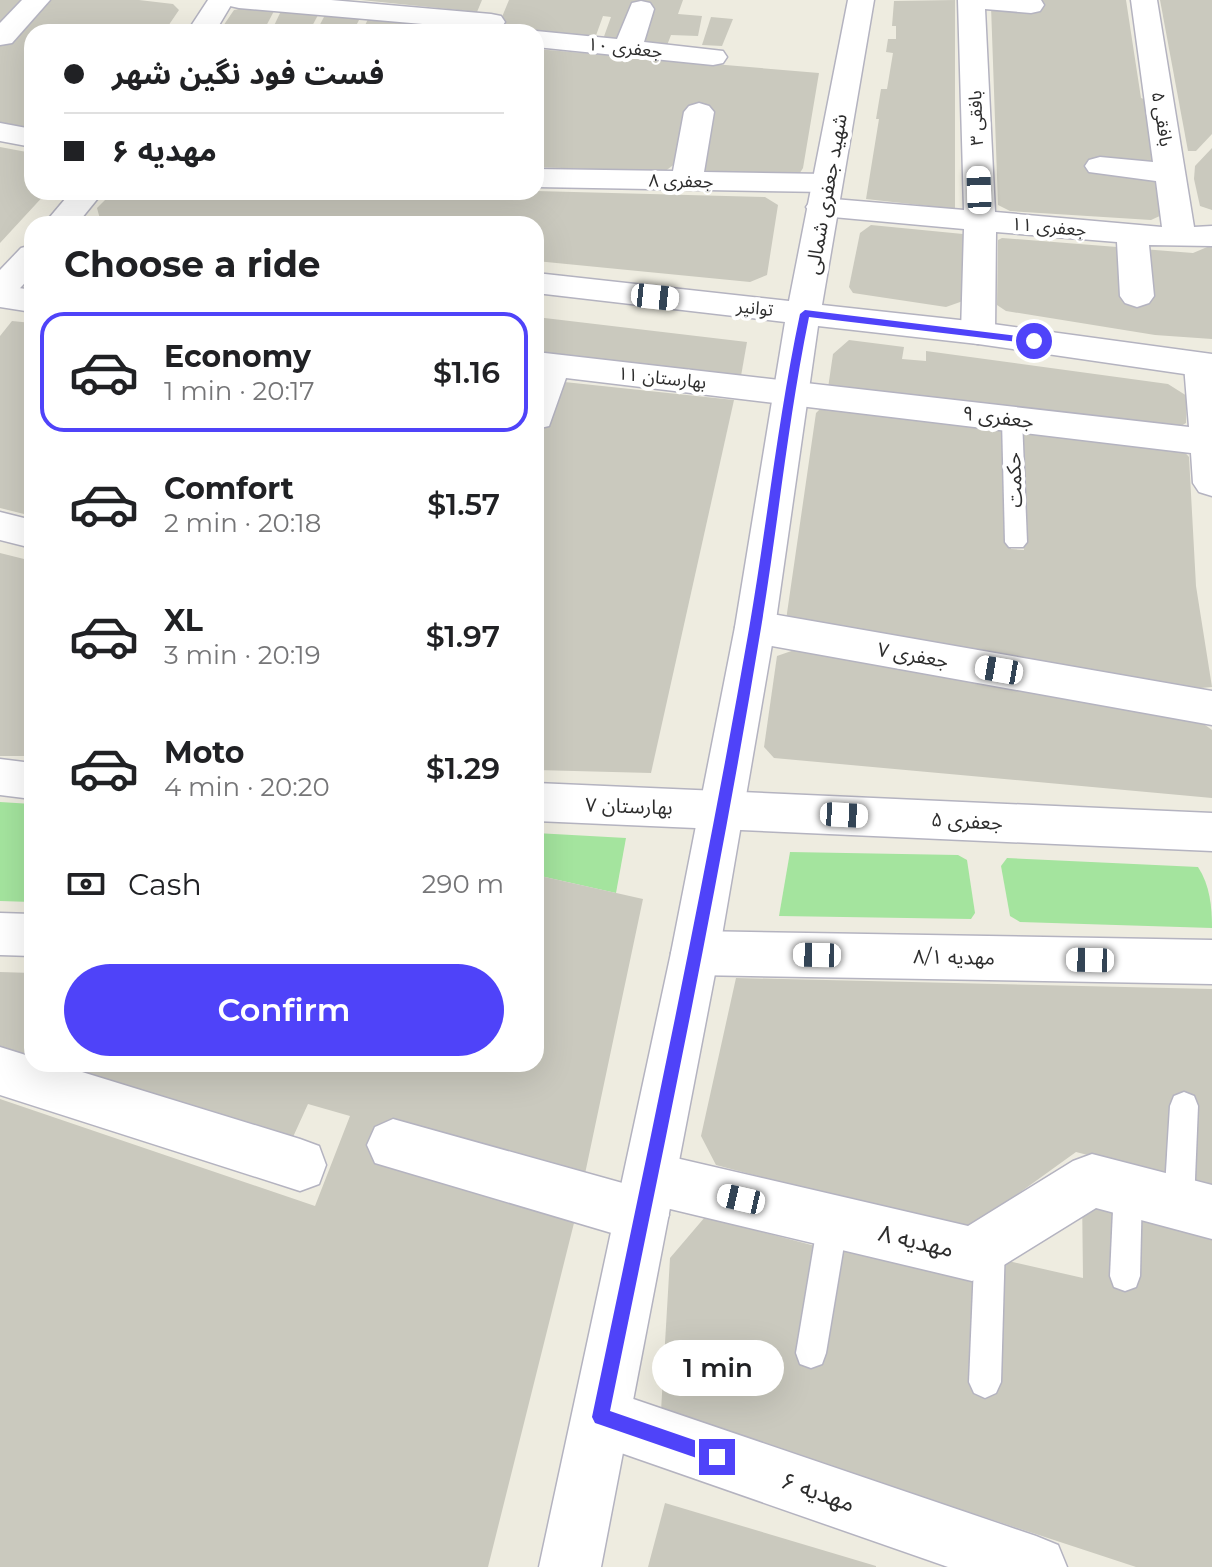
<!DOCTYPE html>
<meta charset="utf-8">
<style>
body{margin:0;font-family:Montserrat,"Noto Sans Arabic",sans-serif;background:#f6f6f6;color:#202124;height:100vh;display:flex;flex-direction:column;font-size:30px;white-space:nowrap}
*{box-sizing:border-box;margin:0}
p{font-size:26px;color:#757577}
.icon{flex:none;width:44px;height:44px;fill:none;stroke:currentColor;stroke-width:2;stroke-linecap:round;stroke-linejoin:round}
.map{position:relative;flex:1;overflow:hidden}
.details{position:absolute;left:24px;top:216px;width:520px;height:856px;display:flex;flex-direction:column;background:#fff;border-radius:24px;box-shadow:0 8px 32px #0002}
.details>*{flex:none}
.top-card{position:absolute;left:24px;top:24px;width:520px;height:176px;border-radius:24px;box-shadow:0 8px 32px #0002;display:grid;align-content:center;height:176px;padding:0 40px;background:#fff}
.end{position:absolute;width:36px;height:36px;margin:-18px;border:10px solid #4f43f9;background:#fff;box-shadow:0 0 0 4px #fff}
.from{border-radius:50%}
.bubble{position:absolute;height:56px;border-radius:28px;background:#fff;box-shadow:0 8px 32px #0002;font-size:26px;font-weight:600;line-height:56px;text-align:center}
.car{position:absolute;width:24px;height:48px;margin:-24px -12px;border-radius:10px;box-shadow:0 0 6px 2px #0007;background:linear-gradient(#fff 24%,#345 0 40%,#fff 0 76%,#345 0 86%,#fff 0)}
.top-card b{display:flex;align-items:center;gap:28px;height:76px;font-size:30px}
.top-card b+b{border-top:2px solid #e0e0e0}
.top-card i{width:20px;height:20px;background:#202124}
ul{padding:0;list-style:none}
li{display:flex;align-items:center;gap:24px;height:120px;margin:0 16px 12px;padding:0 24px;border:4px solid transparent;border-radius:24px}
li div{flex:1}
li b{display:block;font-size:30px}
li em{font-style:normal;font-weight:600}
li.on{border-color:#4f43f9}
li>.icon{width:72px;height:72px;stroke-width:1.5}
h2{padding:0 40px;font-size:36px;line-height:96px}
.pay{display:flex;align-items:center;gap:20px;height:88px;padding:0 40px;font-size:30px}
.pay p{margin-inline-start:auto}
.primary-button{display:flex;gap:16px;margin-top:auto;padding:16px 40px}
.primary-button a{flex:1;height:92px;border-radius:48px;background:#4f43f9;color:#fff;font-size:32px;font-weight:600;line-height:92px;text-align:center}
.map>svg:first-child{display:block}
.green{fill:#a4e49e}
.building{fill:#cac9be}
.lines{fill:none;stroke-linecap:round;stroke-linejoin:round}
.service-casing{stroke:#b4b3c0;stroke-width:3}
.minor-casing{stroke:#b4b3c0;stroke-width:3}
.tertiary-casing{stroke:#b4b3c0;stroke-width:3}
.service{fill:#fff;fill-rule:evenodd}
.minor{fill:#fff;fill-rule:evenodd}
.tertiary{fill:#fff;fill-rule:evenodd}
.route{fill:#4f43f9}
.labels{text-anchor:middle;stroke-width:8;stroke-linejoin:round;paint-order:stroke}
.far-street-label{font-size:18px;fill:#2d2d2d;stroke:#fff}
.street-label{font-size:20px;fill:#2d2d2d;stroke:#fff}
.near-street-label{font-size:24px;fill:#2d2d2d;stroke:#fff}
</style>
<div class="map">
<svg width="1212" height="1567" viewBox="0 0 1212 1567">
<rect width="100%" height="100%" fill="#eeece0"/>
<!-- green -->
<g class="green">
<polygon points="0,802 32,804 32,902 0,901"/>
<polygon points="536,833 626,838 616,893 536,875"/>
<polygon points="790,852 958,855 967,860 975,913 971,919 779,916"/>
<path d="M1007 858 1198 867C1210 885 1212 907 1212 928L1020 922 1010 916 1001 866Z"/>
</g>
<!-- building -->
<g class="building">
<polygon points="0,0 30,0 0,29"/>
<polygon points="50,0 139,0 173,4 179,10 164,32 32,32 32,128 0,122 0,43"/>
<polygon points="361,0 482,0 477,12"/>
<polygon points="509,0 683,0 678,14 702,16 698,36 671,35 666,48 602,42 611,17 603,16 594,41 536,36 536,32 501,32 497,29"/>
<polygon points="955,0 955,209 866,199 879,119 876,119 881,89 887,89 893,53 886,52 888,39 896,39 896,26 892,26 894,1"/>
<polygon points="1028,0 1126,0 1141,98 1144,99 1149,117 1162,215 1151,220 1010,211 998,205 991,6"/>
<polygon points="1160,0 1212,0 1212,134 1196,151 1188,151"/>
<polygon points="244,8 274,11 263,32 219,32 234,10"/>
<polygon points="281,11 318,15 309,32 271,32"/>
<polygon points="325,15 360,18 353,32 316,32"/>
<polygon points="711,17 733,19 722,46 702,45"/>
<polygon points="368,19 471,28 477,32 362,32"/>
<polygon points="536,49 819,73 803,168 798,176 702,173 707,109 686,108 676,163 664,172 536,167"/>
<polygon points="0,147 32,153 32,192 47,192 0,243"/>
<polygon points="1212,148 1212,210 1200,206 1194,179 1195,166"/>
<polygon points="536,191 765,197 778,205 767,275 750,282 536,261 536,224 150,224 100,219 97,208 113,192"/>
<polygon points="871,225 963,234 963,301 946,307 853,293 849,287 860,233"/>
<polygon points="1002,238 1193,253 1212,245 1212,339 1155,335 1006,311 997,305 998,240"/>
<polygon points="536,317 747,342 741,376 731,377 536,351"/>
<polygon points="12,321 32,323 32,516 0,508 0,336"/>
<polygon points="849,340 904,347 902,359 926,361 926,351 1168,384 1187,396 1186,423 1174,430 828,388 833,354"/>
<polygon points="555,381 734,400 651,773 536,770 536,444"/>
<polygon points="826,403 1005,431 1011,549 1024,550 1020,429 1181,448 1189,457 1196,586 1212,687 1190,689 786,620 816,413"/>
<polygon points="0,553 32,561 32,756 0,756"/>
<polygon points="800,648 1194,717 1212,730 1212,798 774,758 764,747 777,656"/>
<polygon points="536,875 643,899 578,1207 488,1567 0,1567 0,1099 315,1206 350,1116 308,1104 288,1148 0,1055 0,972 32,973 32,1064 536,1064"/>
<polygon points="736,978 1212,989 1212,1189 1185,1181 1190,1095 1179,1092 1173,1177 1076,1152 1012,1198 960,1230 716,1165 701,1136"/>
<polygon points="1082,1194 1212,1227 1212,1567 1136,1567 661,1411 670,1258 705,1217 823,1248 995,1258 1083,1278"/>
<polygon points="665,1503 876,1566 876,1567 648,1567"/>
</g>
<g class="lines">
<!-- service casing -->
<g class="service-casing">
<g id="service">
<polygon points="1012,412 1022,419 1027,542 1023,547 1009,547 1005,542 1002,419"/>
<polygon points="1184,1092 1194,1096 1198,1106 1194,1203 1189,1213 1179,1218 1169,1213 1164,1203 1170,1106 1174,1096"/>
<polygon points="1128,1175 1138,1179 1142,1189 1140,1276 1136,1287 1125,1291 1114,1287 1110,1276 1114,1189 1118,1179"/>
<polygon points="833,1206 843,1211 848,1221 826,1353 822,1364 811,1368 800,1364 796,1353 818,1221 823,1211"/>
<polygon points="990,1227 1000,1232 1005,1242 1001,1382 996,1393 985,1398 974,1393 969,1382 975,1242 980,1232"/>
</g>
</g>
<!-- minor casing -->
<g class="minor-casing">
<g id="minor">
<polygon points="22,0 50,0 12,43 0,45 0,23"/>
<polygon points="226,0 331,0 491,14 501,16 505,22 501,28 491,30 239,8 230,6"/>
<polygon points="958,0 1041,0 1044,5 1040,11 1031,13 985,9 995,212 1162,227 1156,181 1089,172 1085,166 1089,160 1100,157 1153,162 1131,0 1157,0 1194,227 1212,226 1212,246 1149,245 1154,296 1149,303 1137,307 1125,303 1120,296 1117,242 996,232 995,333 990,341 978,344 966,341 961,333 964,229 822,216 811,214 806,207 811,200 822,198 964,210"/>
<polygon points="641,1 650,3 654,9 644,42 723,51 727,57 723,63 713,65 536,47 536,32 531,32 536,31 617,39 632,3"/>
<polygon points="699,103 709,106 714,112 704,172 827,174 838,176 842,183 838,190 827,192 536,187 536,169 673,171 684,112 689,106"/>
<polygon points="0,123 32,129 32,147 0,141"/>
<polygon points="0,285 32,290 32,312 0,307"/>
<polygon points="536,352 1189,427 1184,365 1189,357 1201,353 1212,357 1212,496 1199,492 1193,483 1191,453 566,378 549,426 536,429"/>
<polygon points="0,512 32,520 32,548 0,540"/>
<polygon points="755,611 1212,691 1212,725 755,643 741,638 735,627 741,616"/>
<polygon points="0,759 32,763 32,799 0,795"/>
<polygon points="536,783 1212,813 1212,851 536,821"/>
<polygon points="0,913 32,914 32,956 0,955"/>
<polygon points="695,931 1212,940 1212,984 695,975 678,968 671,953 678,938"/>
<polygon points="0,1047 32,1057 32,1064 56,1064 300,1139 319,1146 326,1165 319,1184 300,1191 0,1095"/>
<polygon points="393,1119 626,1184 624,1178 631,1159 650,1152 968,1226 1073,1161 1092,1154 1212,1185 1212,1239 1096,1208 991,1273 972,1281 666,1208 669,1215 661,1234 642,1242 375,1163 367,1145 375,1127"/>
<polygon points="601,1388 1036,1536 1058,1545 1067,1567 948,1567 601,1446 580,1438 572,1417 580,1396"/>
</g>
</g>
<!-- tertiary casing -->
<g class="tertiary-casing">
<g id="tertiary">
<polygon points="208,0 234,0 215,32 187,32"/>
<polygon points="848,0 874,0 822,305 978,322 1212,354 1212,378 978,344 818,326 775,627 719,953 601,1567 539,1567 671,953 735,627 785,322 536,293 536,273 789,301"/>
<polygon points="71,192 103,192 77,224 44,224"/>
<polygon points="32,245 32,275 12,297 0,300 0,270 21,248"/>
</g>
</g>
<!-- service -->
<use href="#service" class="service"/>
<!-- minor -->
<use href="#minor" class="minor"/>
<!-- tertiary -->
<use href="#tertiary" class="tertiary"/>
</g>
<!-- route -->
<path class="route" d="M805 310 1034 338 1039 341 1034 344 809 317C788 420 778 524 761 628 718 890 663 1151 610 1411L723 1450 725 1457 723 1463 717 1465 601 1425 595 1423 592 1417C647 1155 703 893 749 629 767 524 778 418 800 314Z"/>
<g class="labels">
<!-- far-street labels -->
<g class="far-street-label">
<text transform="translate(625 48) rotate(6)" y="6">جعفری ۱۰</text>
<text transform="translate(976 118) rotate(-92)" y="6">بافقی ۳</text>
<text transform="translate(1162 119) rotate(81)" y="6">بافقی ۵</text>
<text transform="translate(681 181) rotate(1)" y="6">جعفری ۸</text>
<text transform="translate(1049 227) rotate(5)" y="6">جعفری ۱۱</text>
<text transform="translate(755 308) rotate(6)" y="6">توانیر</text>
<text transform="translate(662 378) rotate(6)" y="6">بهارستان ۱۱</text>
</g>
<!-- street labels -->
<g class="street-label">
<text transform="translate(826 194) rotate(-80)" y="7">شهید جعفری شمالی</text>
<text transform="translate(998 417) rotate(7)" y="7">جعفری ۹</text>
<text transform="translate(1014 480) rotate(-92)" y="7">حکمت</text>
<text transform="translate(913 655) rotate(10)" y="7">جعفری ۷</text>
<text transform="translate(629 806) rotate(2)" y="7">بهارستان ۷</text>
<text transform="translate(967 821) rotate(3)" y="7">جعفری ۵</text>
<text transform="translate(954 957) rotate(1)" y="7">مهدیه ۸/۱</text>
</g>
<!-- near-street labels -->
<g class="near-street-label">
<text transform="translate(916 1241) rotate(13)" y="8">مهدیه ۸</text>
<text transform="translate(818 1492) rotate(19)" y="8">مهدیه ۶</text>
</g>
</g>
</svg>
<i class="end from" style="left:1034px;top:341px"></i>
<i class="end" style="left:717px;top:1457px"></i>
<div class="bubble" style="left:652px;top:1340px;width:132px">1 min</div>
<i class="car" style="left:979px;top:190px;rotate:358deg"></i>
<i class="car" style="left:655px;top:297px;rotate:96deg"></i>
<i class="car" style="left:999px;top:670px;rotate:280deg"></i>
<i class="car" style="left:844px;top:815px;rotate:93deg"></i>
<i class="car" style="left:817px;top:955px;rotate:271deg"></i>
<i class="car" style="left:1090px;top:960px;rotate:271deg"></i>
<i class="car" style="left:741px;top:1199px;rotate:283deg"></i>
<div class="top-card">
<b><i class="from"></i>فست فود نگین شهر</b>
<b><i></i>مهدیه ۶</b>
</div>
<section class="details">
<h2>Choose a ride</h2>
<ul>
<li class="on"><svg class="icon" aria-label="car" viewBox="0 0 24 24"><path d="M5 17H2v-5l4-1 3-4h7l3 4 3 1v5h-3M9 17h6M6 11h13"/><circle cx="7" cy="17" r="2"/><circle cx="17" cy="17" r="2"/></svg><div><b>Economy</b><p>1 min · 20:17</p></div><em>$1.16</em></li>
<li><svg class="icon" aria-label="car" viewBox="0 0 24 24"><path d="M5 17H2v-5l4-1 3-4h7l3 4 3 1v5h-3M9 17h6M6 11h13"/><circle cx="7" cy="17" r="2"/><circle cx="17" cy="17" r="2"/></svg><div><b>Comfort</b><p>2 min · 20:18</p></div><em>$1.57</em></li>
<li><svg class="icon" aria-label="car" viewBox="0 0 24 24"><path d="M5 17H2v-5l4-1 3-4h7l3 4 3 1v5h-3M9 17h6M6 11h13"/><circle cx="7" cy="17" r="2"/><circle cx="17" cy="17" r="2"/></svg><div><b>XL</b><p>3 min · 20:19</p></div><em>$1.97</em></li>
<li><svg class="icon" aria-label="car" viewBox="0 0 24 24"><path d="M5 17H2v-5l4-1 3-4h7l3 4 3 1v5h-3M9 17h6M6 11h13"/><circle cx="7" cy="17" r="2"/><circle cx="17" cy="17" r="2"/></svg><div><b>Moto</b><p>4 min · 20:20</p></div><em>$1.29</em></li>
</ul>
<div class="pay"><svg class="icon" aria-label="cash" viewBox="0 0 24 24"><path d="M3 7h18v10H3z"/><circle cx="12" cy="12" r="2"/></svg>Cash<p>290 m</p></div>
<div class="primary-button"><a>Confirm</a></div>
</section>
</div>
